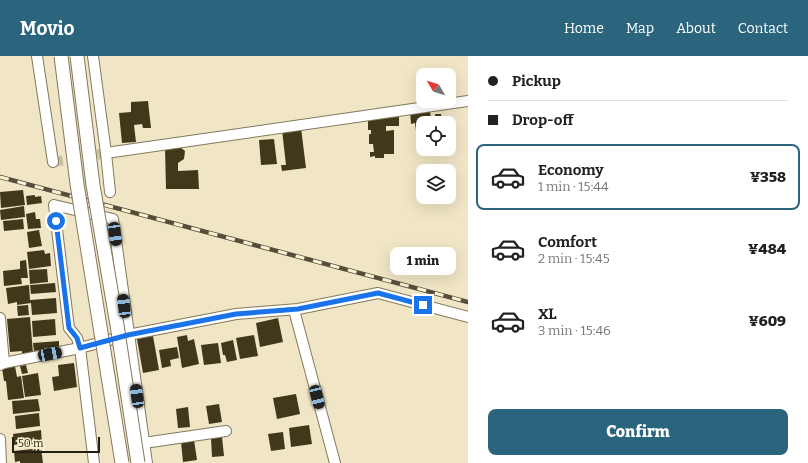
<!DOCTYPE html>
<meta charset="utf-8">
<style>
body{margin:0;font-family:Bitter,serif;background:#f2f2f2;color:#222;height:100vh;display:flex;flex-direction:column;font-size:15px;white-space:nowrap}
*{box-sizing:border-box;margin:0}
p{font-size:13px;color:#767676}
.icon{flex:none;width:22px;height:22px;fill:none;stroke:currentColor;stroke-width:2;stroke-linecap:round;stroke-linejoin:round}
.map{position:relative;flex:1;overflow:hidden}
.panel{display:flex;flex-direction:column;background:#fff;width:340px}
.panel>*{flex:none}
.guide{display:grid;align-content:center;height:88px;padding:0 20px;background:#fff}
.needle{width:26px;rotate:309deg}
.fabs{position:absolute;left:416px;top:12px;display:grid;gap:8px}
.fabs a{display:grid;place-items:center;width:40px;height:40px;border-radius:8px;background:#fff;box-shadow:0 4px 16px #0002;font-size:20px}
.scale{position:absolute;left:12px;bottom:10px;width:88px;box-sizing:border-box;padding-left:4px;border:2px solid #231f13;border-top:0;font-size:11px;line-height:14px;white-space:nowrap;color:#231f13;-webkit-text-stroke:3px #fdf2d2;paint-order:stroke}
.end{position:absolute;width:18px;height:18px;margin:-9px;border:5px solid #1a73e8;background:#fff;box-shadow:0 0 0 2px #fff}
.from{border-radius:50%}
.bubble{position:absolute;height:28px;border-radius:8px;background:#fff;box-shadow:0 4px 16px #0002;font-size:13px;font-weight:800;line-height:28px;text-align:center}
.car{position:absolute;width:12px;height:24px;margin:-12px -6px;border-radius:5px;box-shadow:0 0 3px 1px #0007;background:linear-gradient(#222 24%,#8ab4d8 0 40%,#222 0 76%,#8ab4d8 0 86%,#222 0)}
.guide b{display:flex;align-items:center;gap:14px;height:38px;font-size:15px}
.guide b+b{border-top:1px solid #e0e0e0}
.guide i{width:10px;height:10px;background:#222}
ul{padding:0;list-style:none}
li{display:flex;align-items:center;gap:12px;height:66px;margin:0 8px 6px;padding:0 12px;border:2px solid transparent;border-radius:8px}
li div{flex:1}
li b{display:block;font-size:15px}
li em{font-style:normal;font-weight:800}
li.current{border-color:#2a657d}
li>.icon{width:36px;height:36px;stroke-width:1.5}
.button{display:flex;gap:8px;margin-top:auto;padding:8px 20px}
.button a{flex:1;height:46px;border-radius:8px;background:#2a657d;color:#fff;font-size:16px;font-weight:800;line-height:46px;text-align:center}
header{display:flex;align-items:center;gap:24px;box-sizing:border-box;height:56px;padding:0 20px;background:#2a657d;color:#fff}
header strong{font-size:19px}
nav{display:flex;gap:22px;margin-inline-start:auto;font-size:14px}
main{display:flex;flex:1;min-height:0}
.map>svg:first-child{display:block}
.building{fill:#41381c}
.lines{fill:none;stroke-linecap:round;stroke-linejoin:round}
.minor-tunnel{stroke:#c7bda1;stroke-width:10;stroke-dasharray:10 5;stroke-linecap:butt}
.minor-casing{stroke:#83795c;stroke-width:12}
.minor{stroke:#fff;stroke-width:10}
.rail-casing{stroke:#544e3d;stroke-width:4.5}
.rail{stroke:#fdf2d2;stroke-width:3;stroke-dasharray:9;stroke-linecap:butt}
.tertiary-bridge-casing{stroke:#83795c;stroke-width:15;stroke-linecap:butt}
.tertiary-bridge{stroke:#fff;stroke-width:13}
.route{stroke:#1a73e8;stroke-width:5}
</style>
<header>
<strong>Movio</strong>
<nav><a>Home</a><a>Map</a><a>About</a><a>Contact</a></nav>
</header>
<main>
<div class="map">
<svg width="468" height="407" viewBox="0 0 468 407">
<rect width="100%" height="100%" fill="#f0e5c5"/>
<!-- building -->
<g class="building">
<polygon points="148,45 151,72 143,72 142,68 134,69 136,86 122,87 119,57 131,56 131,46"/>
<polygon points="430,53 431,67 423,67 423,93 445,93 445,95 419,98 415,67 411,68 410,55"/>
<polygon points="435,58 441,58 442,67 436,67"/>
<polygon points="399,61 399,70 386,70 386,75 394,74 394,98 384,98 384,102 375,102 375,100 370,101 370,96 374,96 373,88 369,88 369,78 371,78 371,74 368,74 368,62"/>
<polygon points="301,72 306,112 282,115 281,109 286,109 282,74"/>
<polygon points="274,83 277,108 261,109 259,84"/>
<polygon points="180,91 185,95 184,103 178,107 178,115 198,114 199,133 166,133 165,92"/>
<polygon points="23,134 25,149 1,152 0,136"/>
<polygon points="35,139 35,141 41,140 42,147 27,149 26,140"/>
<polygon points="24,150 25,161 1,164 0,154"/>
<polygon points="35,156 36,163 40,163 41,172 28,173 26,158"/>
<polygon points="23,163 24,173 4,175 3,165"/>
<polygon points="39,174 42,190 29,192 27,176"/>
<polygon points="44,194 45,198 50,197 51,210 29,213 27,196"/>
<polygon points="26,204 28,222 21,222 22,228 4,230 3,215 20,213 20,205"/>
<polygon points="47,213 48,226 30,228 29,214"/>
<polygon points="55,227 56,236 31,238 30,229"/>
<polygon points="29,229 30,244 56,242 57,257 32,259 31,247 17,249 17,246 8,248 6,232"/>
<polygon points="28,249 29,259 18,260 17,250"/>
<polygon points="30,261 33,297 22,298 22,295 10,296 7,263"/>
<polygon points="278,262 283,286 260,291 256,267"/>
<polygon points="55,263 56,279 33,281 32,265"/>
<polygon points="187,279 188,285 194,283 199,308 182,312 177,281"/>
<polygon points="254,279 258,300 240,303 236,282"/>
<polygon points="153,280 159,314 143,317 137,283"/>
<polygon points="233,284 237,304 227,306 225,299 223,299 221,287"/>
<polygon points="59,285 59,291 44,292 44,294 34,295 33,287"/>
<polygon points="218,287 221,307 204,309 201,289"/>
<polygon points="177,291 179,302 170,304 171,310 162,312 159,294"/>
<polygon points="74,307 77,331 54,335 52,321 59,320 58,309"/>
<polygon points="26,309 28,317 22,318 20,310"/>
<polygon points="15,310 17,321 21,320 24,342 8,344 6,325 4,325 2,312"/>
<polygon points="38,317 41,339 25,341 22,320"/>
<polygon points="296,338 300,358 277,363 273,342"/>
<polygon points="38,343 40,355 13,358 12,345"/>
<polygon points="219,348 222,366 209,368 206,350"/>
<polygon points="188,351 190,371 178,372 176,353"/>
<polygon points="39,357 40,370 16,373 15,360"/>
<polygon points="309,369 312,388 291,391 289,372"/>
<polygon points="41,374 42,387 26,389 25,387 14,389 13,378"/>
<polygon points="283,376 285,393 271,395 268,378"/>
<polygon points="222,381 224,400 212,401 211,382"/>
<polygon points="194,384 197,404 183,406 181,386"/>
<polygon points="41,392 43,407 20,407 20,405 15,406 14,395"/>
</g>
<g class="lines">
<!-- minor-tunnel -->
<polyline class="minor-tunnel" points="53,106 106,97"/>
<!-- minor casing -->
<g class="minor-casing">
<g id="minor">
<polyline points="37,0 53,106"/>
<polyline points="93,0 106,97"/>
<polyline points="110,136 106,97 468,45"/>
<polyline points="294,254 335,407"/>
<polyline points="0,262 4,307"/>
<polyline points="0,309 4,307 80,292 128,279 236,258 298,253 378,237 468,261"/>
<polyline points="0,383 1,407"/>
<polyline points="144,387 226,375"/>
<polyline points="94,407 80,292 77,282 69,272 54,149 113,163 147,407"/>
</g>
</g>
<!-- minor -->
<use href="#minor" class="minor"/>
<!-- rail casing -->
<g class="rail-casing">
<polyline id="rail" points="0,121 468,246"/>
</g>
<!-- rail -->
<use href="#rail" class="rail"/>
<!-- tertiary-bridge casing -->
<g class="tertiary-bridge-casing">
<g id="tertiary-bridge">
<polyline points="61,0 77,128 122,407"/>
<polyline points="77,0 93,129 117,269 138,407"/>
</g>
</g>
<!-- tertiary-bridge -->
<use href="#tertiary-bridge" class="tertiary-bridge"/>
</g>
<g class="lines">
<!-- route -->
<polyline class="route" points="56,165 69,272 77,282 80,292 128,279 236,258 298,253 378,237 423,249"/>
</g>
</svg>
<div class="fabs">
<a><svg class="needle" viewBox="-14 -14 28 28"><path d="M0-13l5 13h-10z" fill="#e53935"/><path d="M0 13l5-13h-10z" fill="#767676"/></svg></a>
<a><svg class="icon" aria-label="locate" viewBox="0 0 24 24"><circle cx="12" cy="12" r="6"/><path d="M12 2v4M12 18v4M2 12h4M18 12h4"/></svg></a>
<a><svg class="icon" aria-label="layers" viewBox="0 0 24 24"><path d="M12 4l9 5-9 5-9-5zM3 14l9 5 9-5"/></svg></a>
</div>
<div class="scale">50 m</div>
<i class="end from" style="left:56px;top:165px"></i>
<i class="end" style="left:423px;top:249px"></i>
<div class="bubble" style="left:390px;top:191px;width:66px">1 min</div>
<i class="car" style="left:115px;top:178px;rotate:172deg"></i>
<i class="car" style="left:124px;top:250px;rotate:353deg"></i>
<i class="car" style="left:50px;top:298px;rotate:79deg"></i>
<i class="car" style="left:137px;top:340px;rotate:352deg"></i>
<i class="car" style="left:317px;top:341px;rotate:166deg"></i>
</div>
<section class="panel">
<div class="guide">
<b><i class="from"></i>Pickup</b>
<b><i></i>Drop-off</b>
</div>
<ul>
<li class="current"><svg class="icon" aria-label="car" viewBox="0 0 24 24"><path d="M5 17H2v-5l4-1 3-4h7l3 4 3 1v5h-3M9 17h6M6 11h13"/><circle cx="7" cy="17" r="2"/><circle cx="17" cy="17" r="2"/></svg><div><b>Economy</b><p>1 min · 15:44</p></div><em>¥358</em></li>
<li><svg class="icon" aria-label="car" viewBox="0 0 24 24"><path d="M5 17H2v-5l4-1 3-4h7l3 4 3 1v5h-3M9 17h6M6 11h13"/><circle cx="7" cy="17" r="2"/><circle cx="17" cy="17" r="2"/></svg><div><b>Comfort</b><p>2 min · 15:45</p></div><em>¥484</em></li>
<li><svg class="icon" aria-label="car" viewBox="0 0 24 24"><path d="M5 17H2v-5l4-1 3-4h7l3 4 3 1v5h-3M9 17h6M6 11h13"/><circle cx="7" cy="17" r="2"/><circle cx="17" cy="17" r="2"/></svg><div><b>XL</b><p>3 min · 15:46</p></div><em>¥609</em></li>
</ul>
<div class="button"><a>Confirm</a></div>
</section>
</main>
